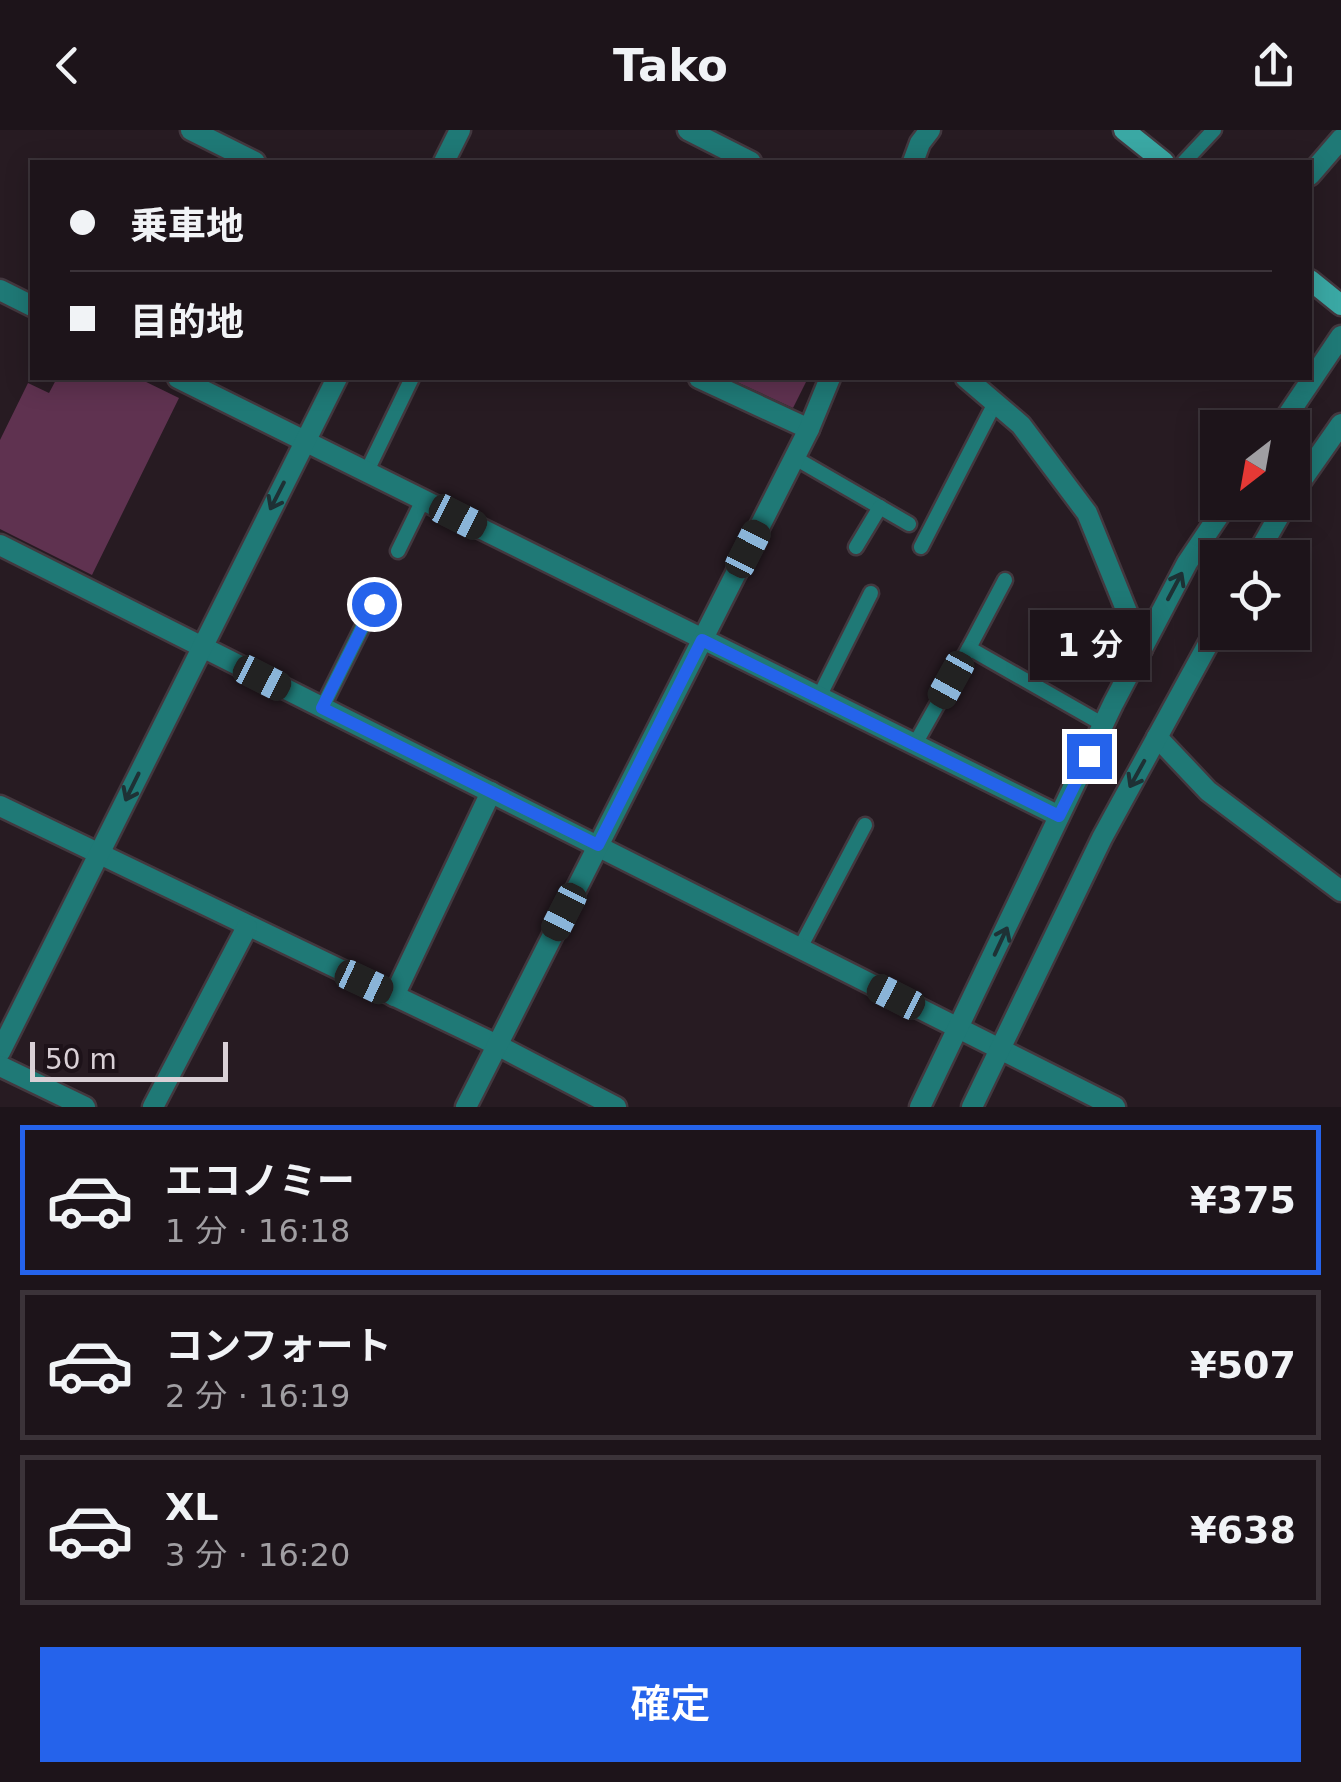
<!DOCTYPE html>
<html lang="ja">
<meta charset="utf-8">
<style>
body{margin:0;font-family:"DejaVu Sans","Noto Sans JP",sans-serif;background:#251d23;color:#f1f3f6;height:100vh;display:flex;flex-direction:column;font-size:38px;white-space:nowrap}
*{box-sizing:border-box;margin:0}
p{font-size:32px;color:#a09ea2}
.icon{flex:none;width:55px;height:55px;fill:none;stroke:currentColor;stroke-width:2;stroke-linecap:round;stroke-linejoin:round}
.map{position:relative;height:977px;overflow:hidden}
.details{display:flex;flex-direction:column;background:#1d141a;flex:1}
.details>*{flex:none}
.hud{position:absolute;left:30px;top:30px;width:1282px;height:220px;border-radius:0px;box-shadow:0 5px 25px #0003,0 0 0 2px #3b3339;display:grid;align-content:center;height:220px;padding:0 40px;background:#1d141a}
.needle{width:65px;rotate:211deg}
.controls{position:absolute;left:1200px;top:280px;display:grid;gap:20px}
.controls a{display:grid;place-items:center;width:110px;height:110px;border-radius:0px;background:#1d141a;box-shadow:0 5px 25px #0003,0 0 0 2px #3b3339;font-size:50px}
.scale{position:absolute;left:30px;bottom:25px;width:198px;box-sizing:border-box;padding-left:10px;border:5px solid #d9d0d6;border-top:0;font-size:28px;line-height:35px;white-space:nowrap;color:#d9d0d6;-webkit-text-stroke:8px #1d1219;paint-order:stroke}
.end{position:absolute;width:45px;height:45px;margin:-22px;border:12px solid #2563eb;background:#fff;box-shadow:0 0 0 5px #fff}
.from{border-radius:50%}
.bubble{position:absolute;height:70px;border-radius:0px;background:#1d141a;box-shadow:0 5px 25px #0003,0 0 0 2px #3b3339;font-size:32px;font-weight:600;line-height:70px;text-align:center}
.car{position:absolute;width:30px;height:60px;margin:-30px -15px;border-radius:12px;box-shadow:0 0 8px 2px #0007;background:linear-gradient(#222 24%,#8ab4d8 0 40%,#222 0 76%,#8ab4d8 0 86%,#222 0)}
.hud b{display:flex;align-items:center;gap:35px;height:95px;font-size:38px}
.hud b+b{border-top:2px solid #3b3339}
.hud i{width:25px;height:25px;background:#f1f3f6}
ul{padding:18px 0 0;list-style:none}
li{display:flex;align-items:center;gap:30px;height:150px;margin:0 20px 15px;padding:0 20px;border:5px solid #3b3339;border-radius:0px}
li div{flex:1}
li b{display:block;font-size:38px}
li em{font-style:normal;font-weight:600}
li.selected{border-color:#2563eb}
li>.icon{width:90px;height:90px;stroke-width:1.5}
.primary-button{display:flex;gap:20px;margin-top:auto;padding:20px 40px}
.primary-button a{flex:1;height:115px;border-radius:0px;background:#2563eb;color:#fff;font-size:40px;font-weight:600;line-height:115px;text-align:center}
header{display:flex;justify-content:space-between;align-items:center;height:130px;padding:0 40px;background:#1d141a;font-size:45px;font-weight:600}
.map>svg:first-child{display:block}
.green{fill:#5f3250}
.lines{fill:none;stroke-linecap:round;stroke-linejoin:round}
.service-casing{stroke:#43383f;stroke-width:19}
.minor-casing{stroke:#43383f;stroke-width:25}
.secondary-casing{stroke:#43383f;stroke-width:25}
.service{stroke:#1f7976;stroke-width:14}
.minor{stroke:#1f7976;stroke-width:20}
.secondary{stroke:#3aa8a4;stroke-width:20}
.oneway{stroke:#1e3135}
.route{stroke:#2563eb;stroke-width:12}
</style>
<header><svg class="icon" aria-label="back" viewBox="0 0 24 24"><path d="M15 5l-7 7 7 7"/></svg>Tako<svg class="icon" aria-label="share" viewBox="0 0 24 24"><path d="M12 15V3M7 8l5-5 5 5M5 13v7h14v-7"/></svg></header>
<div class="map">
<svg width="1341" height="977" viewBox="0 0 1341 977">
<rect width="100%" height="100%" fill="#271b22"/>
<!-- green -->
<g class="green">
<polygon points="57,248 138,248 179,268 92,445 0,399 0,310 28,253 49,263"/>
<polygon points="728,248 808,248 793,278"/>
</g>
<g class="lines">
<!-- service casing -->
<g class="service-casing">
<g id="service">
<polyline points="1184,32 1214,0"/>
<polyline points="795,328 909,394"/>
<polyline points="367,341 412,248"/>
<polyline points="856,417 880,377"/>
<polyline points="921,417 995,273"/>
<polyline points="398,421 423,370"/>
<polyline points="969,518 1005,450"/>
<polyline points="819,567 871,463"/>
<polyline points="322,578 374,474"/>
<polyline points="915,614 969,518 1104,595"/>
<polyline points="800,818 865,695"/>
</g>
</g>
<!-- minor casing -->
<g class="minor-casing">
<g id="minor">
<polyline points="191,0 255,32"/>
<polyline points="688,0 751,32"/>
<polyline points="444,32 460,0"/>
<polyline points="913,32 920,13 930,0"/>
<polyline points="1310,45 1341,9"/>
<polyline points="0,160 32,176"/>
<polyline points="178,248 1059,686"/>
<polyline points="699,248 809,299"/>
<polyline points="966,248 1021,295 1087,383 1142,519"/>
<polyline points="1279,298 1341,206"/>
<polyline points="1292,364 1341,294"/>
<polyline points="0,415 1115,977"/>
<polyline points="1255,428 1287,372"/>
<polyline points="1157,607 1208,661 1341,761"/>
<polyline points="0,676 497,915 616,977"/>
<polyline points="394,866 491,662"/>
<polyline points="0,922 337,248"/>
<polyline points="0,936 85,977"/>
<polyline points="153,977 247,797"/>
<polyline points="466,977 809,299 830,248"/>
<polyline points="920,977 1113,574 1187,433 1228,372"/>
<polyline points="972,977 1102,708 1218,496"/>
</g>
</g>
<!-- secondary casing -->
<g class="secondary-casing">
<g id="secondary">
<polyline points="1124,0 1164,32"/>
<polyline points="1310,150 1341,175"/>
</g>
</g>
<!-- service -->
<use href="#service" class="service"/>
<!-- minor -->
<use href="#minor" class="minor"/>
<!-- secondary -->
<use href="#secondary" class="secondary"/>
</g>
<!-- one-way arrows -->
<defs><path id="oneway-shaft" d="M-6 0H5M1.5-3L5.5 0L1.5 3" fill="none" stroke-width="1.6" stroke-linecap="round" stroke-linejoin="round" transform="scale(2.5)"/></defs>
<g class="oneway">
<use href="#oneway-shaft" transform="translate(277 366) rotate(117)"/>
<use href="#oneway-shaft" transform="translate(1175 456) rotate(-62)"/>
<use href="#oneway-shaft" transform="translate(1137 644) rotate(119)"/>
<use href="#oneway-shaft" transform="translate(132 657) rotate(116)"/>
<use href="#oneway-shaft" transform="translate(1001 811) rotate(-65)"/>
</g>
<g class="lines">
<!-- route -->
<polyline class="route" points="374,474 322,578 598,715 702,510 1059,686 1089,626"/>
</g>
</svg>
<div class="controls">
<a><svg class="needle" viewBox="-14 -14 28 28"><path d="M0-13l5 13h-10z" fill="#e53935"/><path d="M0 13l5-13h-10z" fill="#a09ea2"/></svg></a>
<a><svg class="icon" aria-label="locate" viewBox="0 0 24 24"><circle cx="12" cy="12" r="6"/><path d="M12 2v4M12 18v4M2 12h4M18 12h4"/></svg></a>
</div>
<div class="scale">50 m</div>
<i class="end from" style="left:374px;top:474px"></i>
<i class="end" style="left:1089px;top:626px"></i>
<div class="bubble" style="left:1030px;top:480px;width:120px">1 分</div>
<i class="car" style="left:458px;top:387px;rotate:117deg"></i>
<i class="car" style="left:748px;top:419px;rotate:27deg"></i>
<i class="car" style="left:262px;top:548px;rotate:117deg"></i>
<i class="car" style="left:951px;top:550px;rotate:209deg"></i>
<i class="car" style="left:564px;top:782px;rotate:207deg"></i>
<i class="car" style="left:364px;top:852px;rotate:115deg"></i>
<i class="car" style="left:896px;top:867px;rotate:297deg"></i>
<div class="hud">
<b><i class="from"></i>乗車地</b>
<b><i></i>目的地</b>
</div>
</div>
<section class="details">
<ul>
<li class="selected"><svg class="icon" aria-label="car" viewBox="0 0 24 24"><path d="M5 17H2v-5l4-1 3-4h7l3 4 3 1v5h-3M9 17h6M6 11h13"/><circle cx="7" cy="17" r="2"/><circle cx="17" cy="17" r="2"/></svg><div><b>エコノミー</b><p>1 分 · 16:18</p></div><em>¥375</em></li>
<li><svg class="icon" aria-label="car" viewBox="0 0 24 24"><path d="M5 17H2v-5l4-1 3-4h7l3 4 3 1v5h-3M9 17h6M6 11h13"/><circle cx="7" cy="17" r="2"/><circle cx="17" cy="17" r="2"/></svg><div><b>コンフォート</b><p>2 分 · 16:19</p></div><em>¥507</em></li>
<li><svg class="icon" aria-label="car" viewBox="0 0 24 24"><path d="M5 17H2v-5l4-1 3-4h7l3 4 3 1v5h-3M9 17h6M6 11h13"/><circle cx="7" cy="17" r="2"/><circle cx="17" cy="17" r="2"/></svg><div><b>XL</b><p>3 分 · 16:20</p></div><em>¥638</em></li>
</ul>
<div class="primary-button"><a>確定</a></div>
</section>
